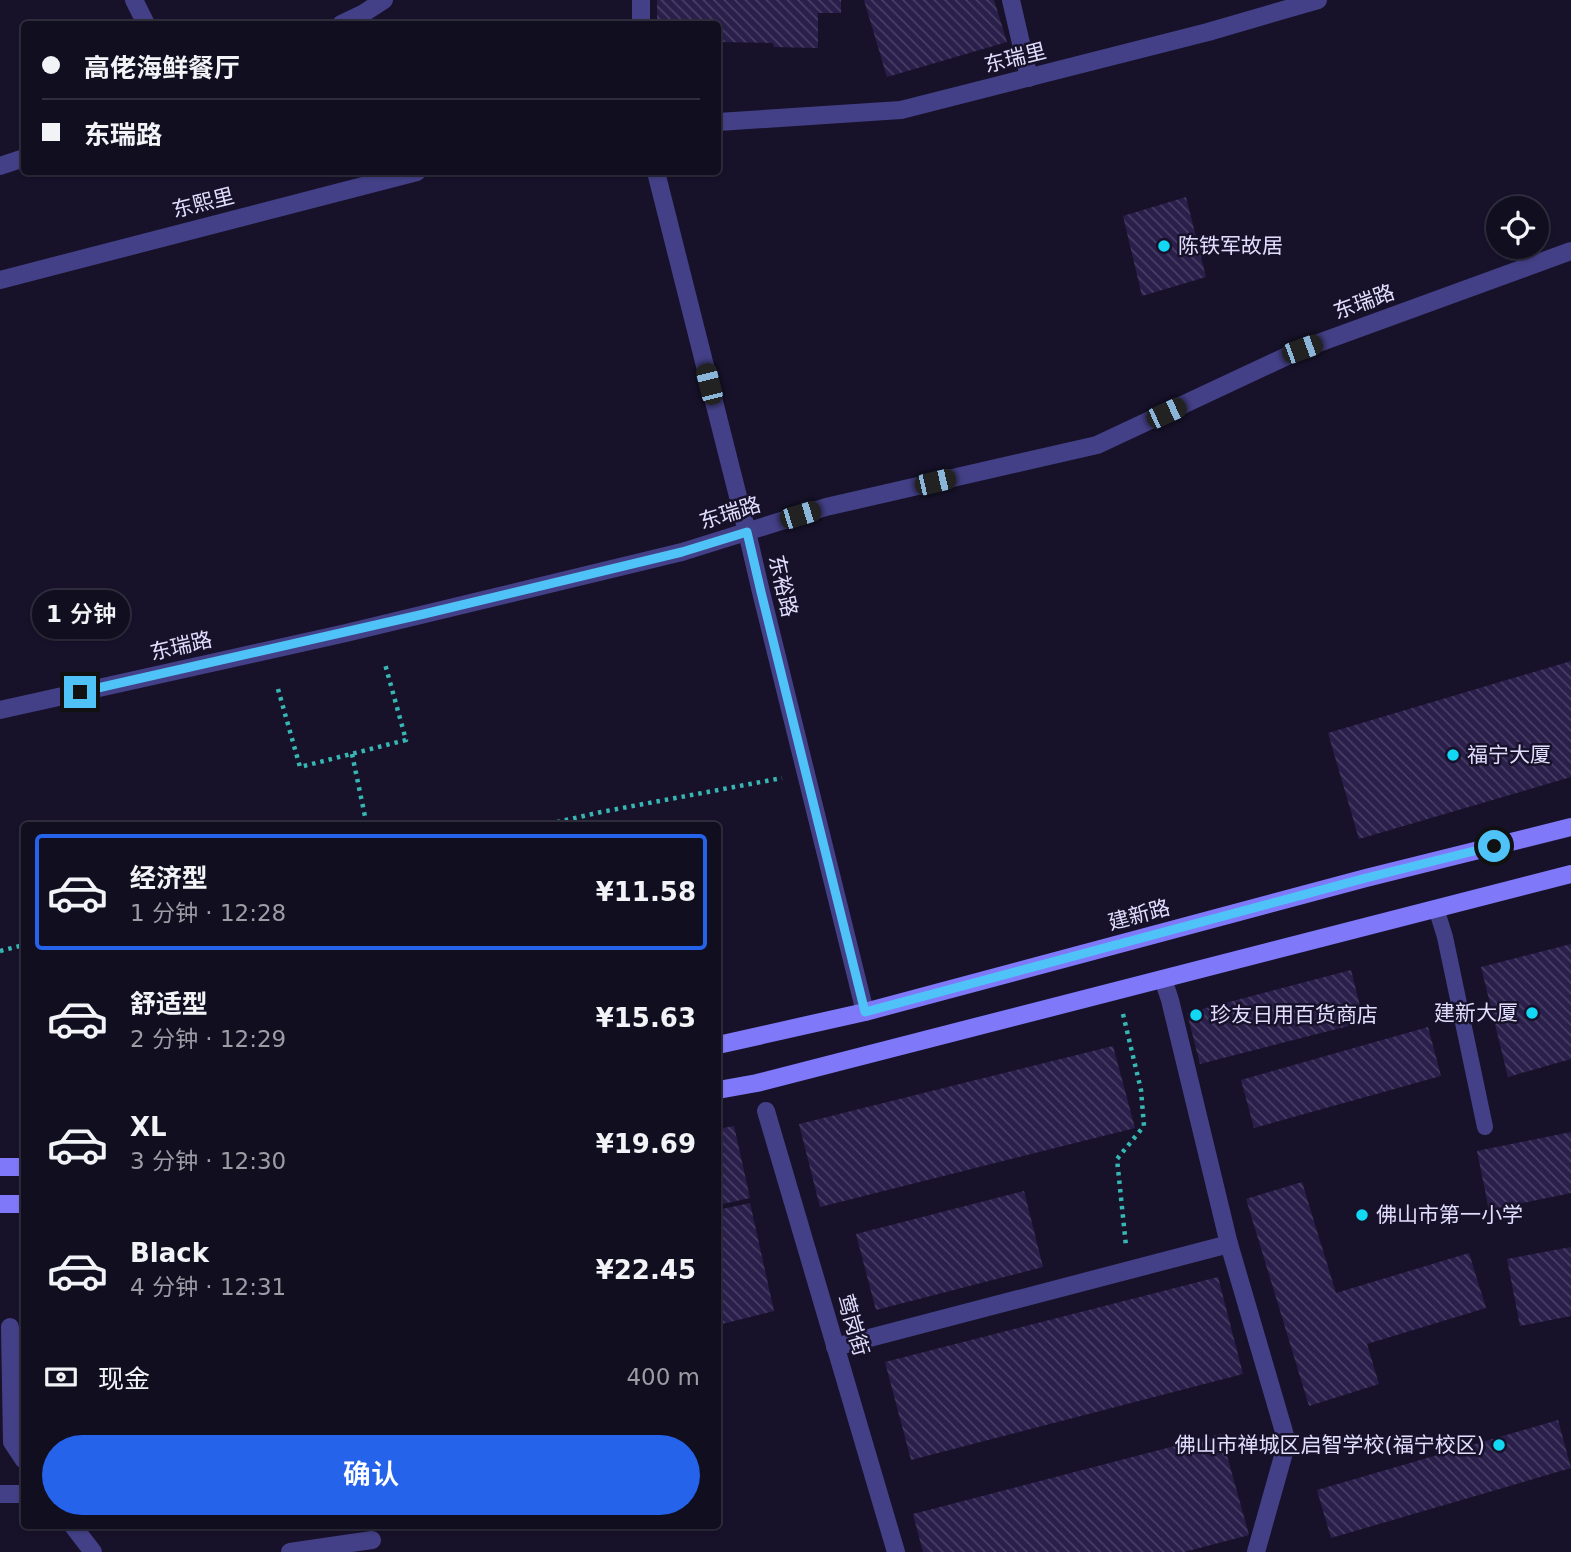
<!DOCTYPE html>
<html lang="zh">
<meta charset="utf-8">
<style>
body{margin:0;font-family:"DejaVu Sans","Noto Sans SC",sans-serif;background:#1a1729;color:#f1f3f6;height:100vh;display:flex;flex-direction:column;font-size:26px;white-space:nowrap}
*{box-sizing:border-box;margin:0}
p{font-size:23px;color:#9c9ca5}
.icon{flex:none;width:38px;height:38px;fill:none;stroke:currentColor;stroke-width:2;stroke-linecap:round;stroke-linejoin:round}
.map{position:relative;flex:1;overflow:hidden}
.panel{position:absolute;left:21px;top:822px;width:700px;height:707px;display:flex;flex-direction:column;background:#110e20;border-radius:7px;box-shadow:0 2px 5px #0004,0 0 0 2px #302e3e}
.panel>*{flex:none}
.hud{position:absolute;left:21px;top:21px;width:700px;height:154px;border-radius:7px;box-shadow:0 2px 5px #0004,0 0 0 2px #302e3e;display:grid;align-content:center;height:154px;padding:0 21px;background:#110e20}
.buttons{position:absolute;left:1486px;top:196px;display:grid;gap:14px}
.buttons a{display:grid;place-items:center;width:63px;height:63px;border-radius:50%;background:#110e20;box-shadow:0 2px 5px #0004,0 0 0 2px #302e3e;font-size:35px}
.end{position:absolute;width:32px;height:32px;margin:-16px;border:9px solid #4fc3f7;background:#111;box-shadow:0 0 0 4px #111}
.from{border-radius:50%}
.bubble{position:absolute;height:49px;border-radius:24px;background:#110e20;box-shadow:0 2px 5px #0004,0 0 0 2px #302e3e;font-size:23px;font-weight:600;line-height:49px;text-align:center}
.car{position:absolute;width:21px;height:42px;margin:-21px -10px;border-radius:9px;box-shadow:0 0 5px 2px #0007;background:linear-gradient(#222 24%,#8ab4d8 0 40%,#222 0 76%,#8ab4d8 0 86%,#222 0)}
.hud b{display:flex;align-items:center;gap:24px;height:66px;font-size:26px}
.hud b+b{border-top:2px solid #302e3e}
.hud i{width:18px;height:18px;background:#f1f3f6}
ul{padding:12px 0 0;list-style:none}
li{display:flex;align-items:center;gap:21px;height:116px;margin:0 14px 10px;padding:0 7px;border:4px solid transparent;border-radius:7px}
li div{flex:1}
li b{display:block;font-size:26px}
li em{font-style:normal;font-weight:600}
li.current{border-color:#2563eb}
li>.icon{width:63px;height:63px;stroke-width:1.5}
.pay{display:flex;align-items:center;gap:18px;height:77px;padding:0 21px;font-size:26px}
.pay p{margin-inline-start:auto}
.action{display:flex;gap:14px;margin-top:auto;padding:14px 21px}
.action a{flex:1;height:80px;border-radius:42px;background:#2563eb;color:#fff;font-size:28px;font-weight:600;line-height:80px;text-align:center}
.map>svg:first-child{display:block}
.building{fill:url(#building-back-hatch)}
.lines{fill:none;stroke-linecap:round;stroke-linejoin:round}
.path{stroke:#37b7b3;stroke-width:4.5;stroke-dasharray:3.5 5;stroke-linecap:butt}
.service{stroke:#444087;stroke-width:16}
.pedestrian{stroke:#444087;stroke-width:18}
.minor{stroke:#444087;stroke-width:18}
.tertiary{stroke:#444087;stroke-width:18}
.secondary{stroke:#7f78f9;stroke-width:18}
.route{stroke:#4fc3f7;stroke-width:9}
.poi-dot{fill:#12d8f4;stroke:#17122a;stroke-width:2.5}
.labels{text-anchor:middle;stroke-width:5;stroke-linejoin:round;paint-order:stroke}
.street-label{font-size:21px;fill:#e1ddfd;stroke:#17122a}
.poi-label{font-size:21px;fill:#e1ddfd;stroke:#17122a;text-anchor:start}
</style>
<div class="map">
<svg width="1571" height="1552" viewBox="0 0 1571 1552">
<defs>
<pattern id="building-back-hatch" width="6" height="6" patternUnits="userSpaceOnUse" patternTransform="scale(1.75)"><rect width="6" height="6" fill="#291f4a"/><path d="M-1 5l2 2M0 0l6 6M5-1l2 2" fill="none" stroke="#483f65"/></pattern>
</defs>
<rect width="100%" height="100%" fill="#17122a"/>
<!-- building -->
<g class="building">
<polygon points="657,0 841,0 841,13 818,13 818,48 774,47 773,43 718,42 718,24 657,24"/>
<polygon points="864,0 994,0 1007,42 887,77"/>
<polygon points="1186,197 1206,277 1142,296 1123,216"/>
<polygon points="1571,661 1571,777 1359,839 1328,733"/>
<polygon points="1571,944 1571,1059 1508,1077 1481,967"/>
<polygon points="1351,970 1364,1022 1200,1064 1187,1013"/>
<polygon points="1428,1027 1441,1076 1254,1128 1241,1080"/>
<polygon points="1113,1046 1135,1128 820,1207 799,1124"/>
<polygon points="734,1126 750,1198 718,1205 718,1129"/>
<polygon points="1571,1132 1571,1193 1489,1210 1477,1151"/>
<polygon points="1302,1182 1336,1293 1469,1253 1486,1308 1367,1344 1379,1384 1309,1406 1246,1199"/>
<polygon points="1024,1191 1043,1267 876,1310 856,1234"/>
<polygon points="750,1203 774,1311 718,1325 718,1210"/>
<polygon points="1571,1247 1571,1316 1520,1326 1507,1259"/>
<polygon points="1218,1277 1243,1374 911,1460 885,1362"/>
<polygon points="1558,1420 1571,1468 1331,1538 1317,1490"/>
<polygon points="1221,1434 1249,1535 1184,1552 923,1552 913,1514"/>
</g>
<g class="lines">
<!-- path -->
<g class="path">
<polyline points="278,689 300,767 406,740 385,664"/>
<polyline points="352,754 367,826"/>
<polyline points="540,826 601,812 782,778"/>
<polyline points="0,951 24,945"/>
<polyline points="1123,1014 1141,1090 1144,1126 1117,1159 1126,1246"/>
</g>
<!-- service -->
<polyline class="service" points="1436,908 1445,937 1485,1127"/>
<!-- pedestrian -->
<g class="pedestrian">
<polyline points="134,0 146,24"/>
<polyline points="641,0 641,24"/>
<polyline points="1011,0 1029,78"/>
<polyline points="341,24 364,13 384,0"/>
<polyline points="0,166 24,158"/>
<polyline points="1256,1552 1287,1442"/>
</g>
<!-- minor -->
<g class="minor">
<polyline points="1163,979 1170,1000 1229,1244 1287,1442"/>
<polyline points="766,1111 896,1552"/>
<polyline points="10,1327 12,1442 24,1460"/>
<polyline points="835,1347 1229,1244"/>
<polyline points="0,1494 24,1494"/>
<polyline points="73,1526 93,1552"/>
<polyline points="290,1552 372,1540"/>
</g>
<!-- tertiary -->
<g class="tertiary">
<polyline points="718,122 901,110 1208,32 1318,0"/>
<polyline points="656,172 747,532 761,592 865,1012"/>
<polyline points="0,280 417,172"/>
<polyline points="0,710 346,633 682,552 826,507 1097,445 1302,349 1571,251"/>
</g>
<!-- secondary -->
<g class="secondary">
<polyline points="718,1045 865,1012 1366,878 1571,827"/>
<polyline points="718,1090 757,1083 1571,874"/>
<polyline points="0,1167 24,1167"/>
<polyline points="0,1204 24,1204"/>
</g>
</g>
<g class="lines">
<!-- route -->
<polyline class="route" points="80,692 424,614 682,552 747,532 761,592 865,1012 1366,878 1494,846"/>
</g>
<!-- markers -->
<g class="poi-dot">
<circle cx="1164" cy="246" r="7"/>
<circle cx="1453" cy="755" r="7"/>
<circle cx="1532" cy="1013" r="7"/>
<circle cx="1196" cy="1015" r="7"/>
<circle cx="1362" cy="1215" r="7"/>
<circle cx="1499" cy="1445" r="7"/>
</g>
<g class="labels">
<!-- street labels -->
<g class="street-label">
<text transform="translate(1015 58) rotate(-14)" y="7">东瑞里</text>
<text transform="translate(203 203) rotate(-14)" y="7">东熙里</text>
<text transform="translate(1364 302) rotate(-20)" y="7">东瑞路</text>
<text transform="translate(730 513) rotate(-17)" y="7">东瑞路</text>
<text transform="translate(783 586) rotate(77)" y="7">东裕路</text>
<text transform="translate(181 646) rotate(-13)" y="7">东瑞路</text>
<text transform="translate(1139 915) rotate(-15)" y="7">建新路</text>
<text transform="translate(853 1325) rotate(74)" y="7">莺岗街</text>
</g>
<!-- poi labels -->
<g class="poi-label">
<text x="1178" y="253">陈铁军故居</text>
<text x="1467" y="762">福宁大厦</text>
<text x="1518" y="1020" text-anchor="end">建新大厦</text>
<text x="1210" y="1022">珍友日用百货商店</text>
<text x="1376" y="1222">佛山市第一小学</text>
<text x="1485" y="1452" text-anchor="end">佛山市禅城区启智学校(福宁校区)</text>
</g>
</g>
</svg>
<div class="buttons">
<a><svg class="icon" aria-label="locate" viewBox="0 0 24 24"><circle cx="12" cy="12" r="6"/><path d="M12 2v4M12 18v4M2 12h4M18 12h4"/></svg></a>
</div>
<i class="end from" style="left:1494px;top:846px"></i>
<i class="end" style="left:80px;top:692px"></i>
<div class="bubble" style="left:32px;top:590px;width:98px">1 分钟</div>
<i class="car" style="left:1302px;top:349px;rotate:70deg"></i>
<i class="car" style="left:709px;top:384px;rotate:346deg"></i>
<i class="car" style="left:1166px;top:413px;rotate:65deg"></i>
<i class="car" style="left:935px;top:482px;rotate:77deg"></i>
<i class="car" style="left:800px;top:515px;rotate:73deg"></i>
<div class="hud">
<b><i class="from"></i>高佬海鲜餐厅</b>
<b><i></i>东瑞路</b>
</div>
<section class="panel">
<ul>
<li class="current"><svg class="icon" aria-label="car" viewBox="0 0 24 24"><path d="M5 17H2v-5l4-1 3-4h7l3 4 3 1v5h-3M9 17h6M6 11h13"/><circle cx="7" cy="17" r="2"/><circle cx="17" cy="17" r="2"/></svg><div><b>经济型</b><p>1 分钟 · 12:28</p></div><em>¥11.58</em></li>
<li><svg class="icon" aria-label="car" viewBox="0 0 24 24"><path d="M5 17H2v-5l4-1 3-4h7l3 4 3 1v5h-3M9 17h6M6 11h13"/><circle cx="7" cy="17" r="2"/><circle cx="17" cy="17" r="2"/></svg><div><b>舒适型</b><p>2 分钟 · 12:29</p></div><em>¥15.63</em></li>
<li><svg class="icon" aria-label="car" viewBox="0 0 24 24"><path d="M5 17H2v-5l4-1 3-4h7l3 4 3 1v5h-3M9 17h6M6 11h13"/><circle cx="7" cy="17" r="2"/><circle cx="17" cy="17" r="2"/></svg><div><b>XL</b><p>3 分钟 · 12:30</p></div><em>¥19.69</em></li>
<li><svg class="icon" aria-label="car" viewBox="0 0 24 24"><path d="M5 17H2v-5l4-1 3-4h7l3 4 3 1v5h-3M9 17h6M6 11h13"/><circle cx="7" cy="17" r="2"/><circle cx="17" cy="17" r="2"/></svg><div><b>Black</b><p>4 分钟 · 12:31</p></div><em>¥22.45</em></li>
</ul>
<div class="pay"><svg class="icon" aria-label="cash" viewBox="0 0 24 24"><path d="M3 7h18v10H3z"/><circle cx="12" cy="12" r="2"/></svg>现金<p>400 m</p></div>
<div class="action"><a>确认</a></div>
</section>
</div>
